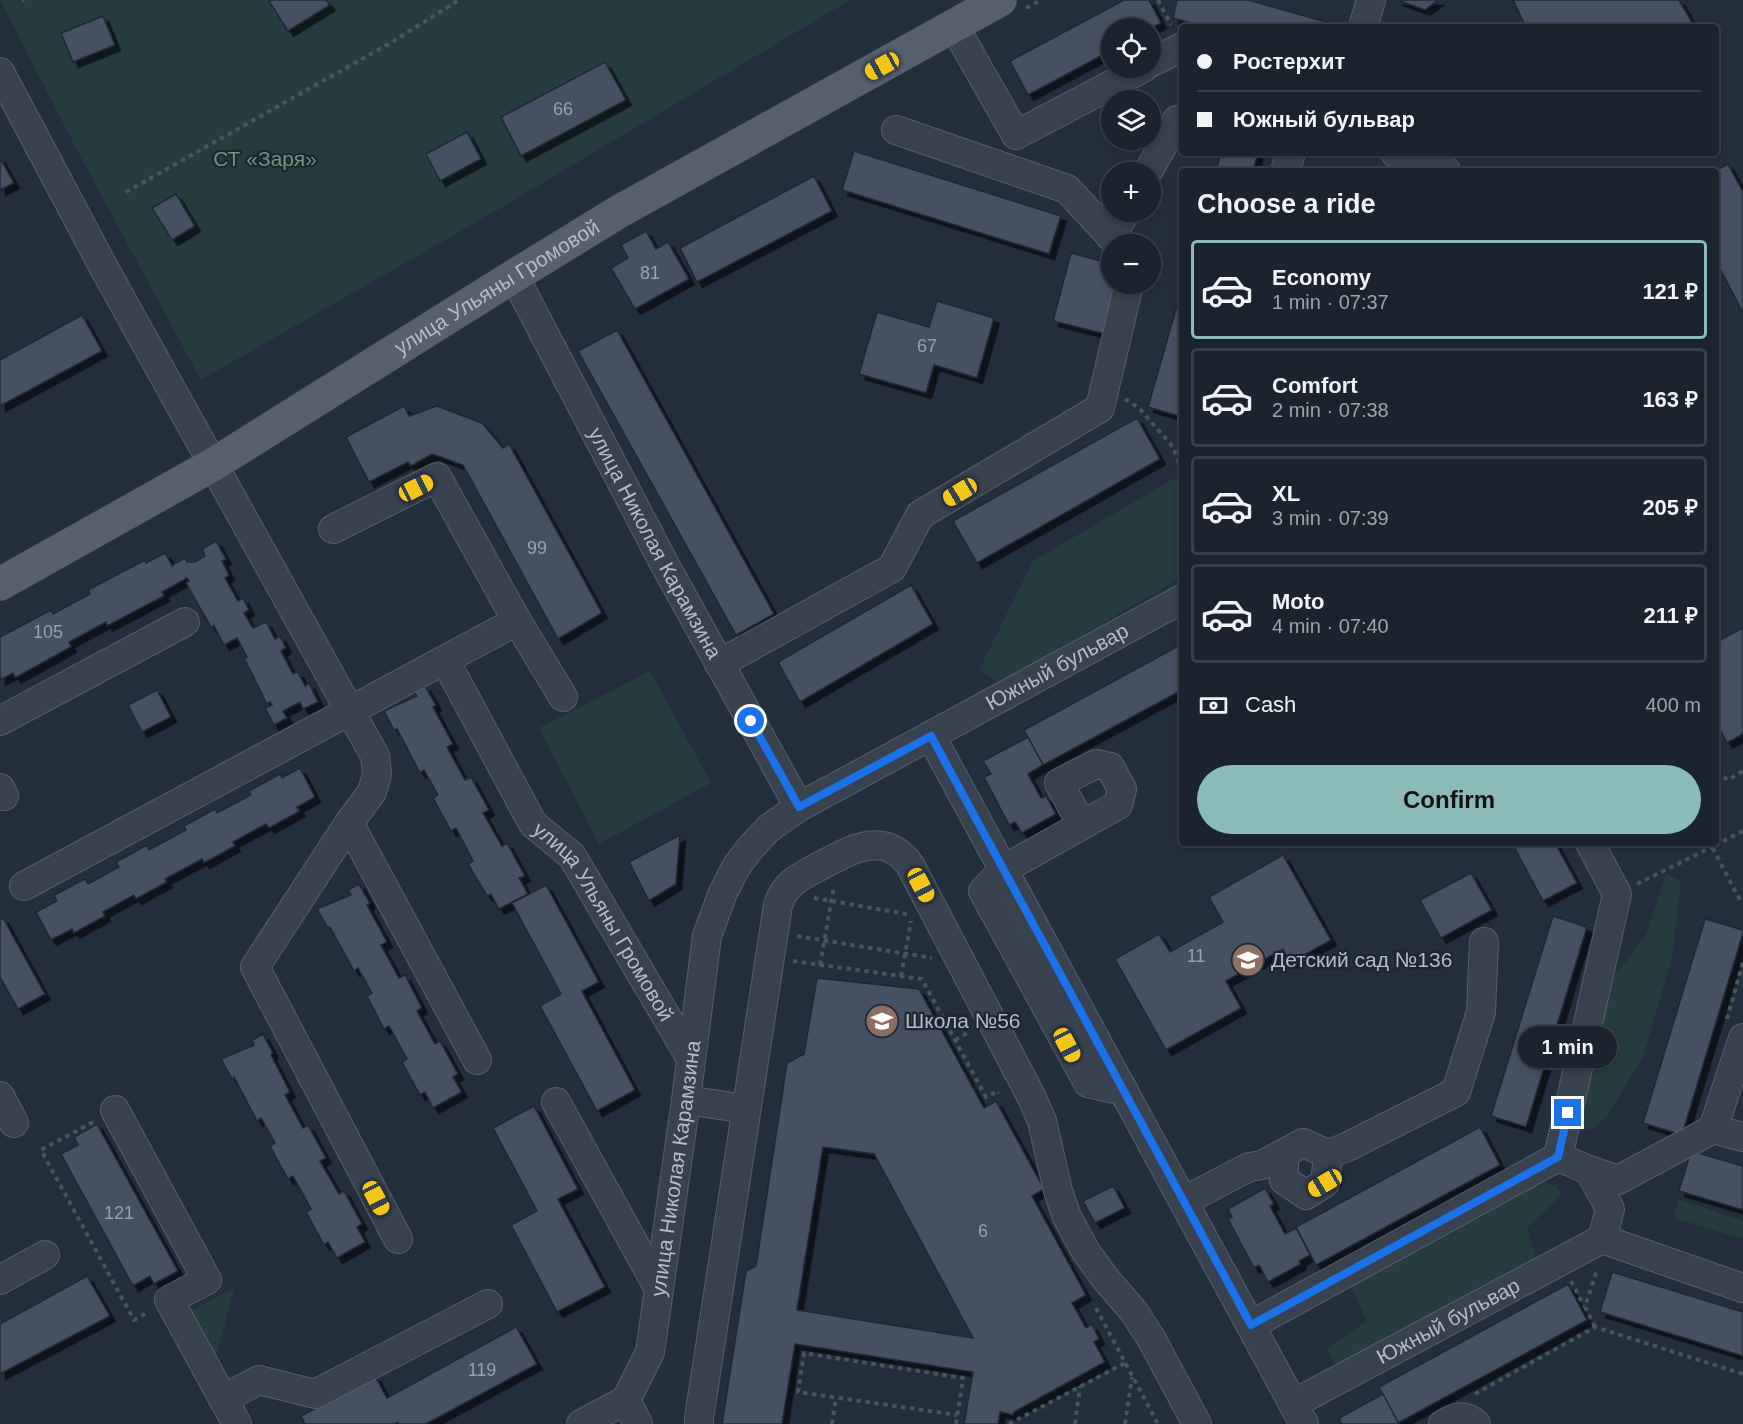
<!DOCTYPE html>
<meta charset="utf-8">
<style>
body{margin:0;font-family:Helvetica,sans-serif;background:#242b36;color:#f1f3f6;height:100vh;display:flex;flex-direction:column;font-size:22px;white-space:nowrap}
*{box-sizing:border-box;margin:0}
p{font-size:20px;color:#a0a4aa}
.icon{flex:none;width:33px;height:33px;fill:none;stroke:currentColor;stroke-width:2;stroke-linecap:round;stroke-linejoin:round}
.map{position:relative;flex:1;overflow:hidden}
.drawer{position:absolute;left:1179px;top:168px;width:540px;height:678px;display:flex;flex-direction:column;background:#1b232e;border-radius:6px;box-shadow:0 3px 9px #0003,0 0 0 2px #39404a}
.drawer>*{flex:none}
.banner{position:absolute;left:1179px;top:24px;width:540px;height:132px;border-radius:6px;box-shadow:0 3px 9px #0003,0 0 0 2px #39404a;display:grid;align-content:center;height:132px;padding:0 18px;background:#1b232e}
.controls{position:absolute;left:1101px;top:18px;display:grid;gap:12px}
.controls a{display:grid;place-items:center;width:60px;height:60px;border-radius:50%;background:#1b232e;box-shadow:0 3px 9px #0003,0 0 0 2px #39404a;font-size:30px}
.end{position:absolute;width:27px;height:27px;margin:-14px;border:8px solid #1a73e8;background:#fff;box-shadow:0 0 0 3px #fff}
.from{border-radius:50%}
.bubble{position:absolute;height:42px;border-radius:21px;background:#1b232e;box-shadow:0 3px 9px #0003,0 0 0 2px #39404a;font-size:20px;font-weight:800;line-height:42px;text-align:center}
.car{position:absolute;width:18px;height:36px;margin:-18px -9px;border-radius:8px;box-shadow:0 0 4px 2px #0007;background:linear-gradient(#f5c518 24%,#345 0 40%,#f5c518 0 76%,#345 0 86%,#f5c518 0)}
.banner b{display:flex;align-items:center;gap:21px;height:57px;font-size:22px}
.banner b+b{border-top:2px solid #39404a}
.banner i{width:15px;height:15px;background:#f1f3f6}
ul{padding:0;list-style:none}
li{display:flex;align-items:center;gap:18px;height:99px;margin:0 12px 9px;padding:0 6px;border:3px solid #39404a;border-radius:6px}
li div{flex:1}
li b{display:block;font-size:22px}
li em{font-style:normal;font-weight:800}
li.active{border-color:#8bbbb9}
li>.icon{width:54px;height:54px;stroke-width:1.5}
h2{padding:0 18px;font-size:27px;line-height:72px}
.pay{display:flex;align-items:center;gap:15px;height:66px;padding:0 18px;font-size:22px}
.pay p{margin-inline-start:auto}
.primary-button{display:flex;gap:12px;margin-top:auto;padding:12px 18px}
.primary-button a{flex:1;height:69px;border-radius:36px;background:#8bbbb9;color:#111;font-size:24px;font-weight:800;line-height:69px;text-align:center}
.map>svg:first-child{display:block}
.green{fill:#263c3f}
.building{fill:#455162;stroke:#1f2835;stroke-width:1.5;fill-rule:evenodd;filter:url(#shadow)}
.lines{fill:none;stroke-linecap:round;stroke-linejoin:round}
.minor-casing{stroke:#565f6c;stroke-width:30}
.major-casing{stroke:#414a57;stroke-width:34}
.path{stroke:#44595c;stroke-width:4;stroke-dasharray:4.5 4.5;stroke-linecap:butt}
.minor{stroke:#38414e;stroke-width:28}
.major{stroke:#56606e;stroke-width:33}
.route{stroke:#1a73e8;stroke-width:8}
.labels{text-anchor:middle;stroke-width:4.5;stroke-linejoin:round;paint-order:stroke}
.number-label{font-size:18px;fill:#98a1af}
.park-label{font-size:21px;fill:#6b9a76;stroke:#1d2633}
.street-label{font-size:21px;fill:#b4bcc9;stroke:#1d2633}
.poi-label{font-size:21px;fill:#b4bcc9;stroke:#1d2633;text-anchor:start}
</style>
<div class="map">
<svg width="1743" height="1424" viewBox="0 0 1743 1424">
<defs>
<filter id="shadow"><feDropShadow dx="5.5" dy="5.5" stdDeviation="0" flood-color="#0009"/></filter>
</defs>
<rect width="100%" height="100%" fill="#242f3e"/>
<!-- green -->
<g class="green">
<polygon points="0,0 850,0 492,213 201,380 79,154"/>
<polygon points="1182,474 1182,577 1000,683 979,670 1033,561"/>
<polygon points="650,671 711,783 599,844 539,728"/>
<polygon points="1666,874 1681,881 1672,958 1643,1057 1607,1116 1593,1128 1578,1131 1607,986 1646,935"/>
<path d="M1544 1182 1557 1187 1561 1195 1527 1228C1530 1241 1535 1252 1538 1264L1337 1368 1327 1348 1367 1321 1349 1283Z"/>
<polygon points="1678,1199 1743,1221 1743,1239 1674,1218"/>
<polygon points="235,1287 215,1359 189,1312"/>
</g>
<!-- building -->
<g class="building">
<polygon points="270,0 326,0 330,5 288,31 269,1"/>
<polygon points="1124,0 1149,0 1161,23 1150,29 1112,28 1112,50 1028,95 1010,61"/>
<polygon points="1177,0 1248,0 1330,23 1329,27 1206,27 1173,18"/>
<polygon points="1397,0 1438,0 1425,10"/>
<polygon points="1513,0 1679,0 1695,27 1526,27"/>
<polygon points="103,16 115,45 73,62 61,33"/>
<polygon points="605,62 626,100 521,156 501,117"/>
<polygon points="467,132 481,159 440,181 426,154"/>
<polygon points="854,151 1061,216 1049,254 842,190"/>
<polygon points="1221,153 1258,153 1253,171 1216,171"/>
<polygon points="0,158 14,183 0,190"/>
<polygon points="1728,164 1743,192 1743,313 1716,261 1715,171"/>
<polygon points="814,176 832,211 697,282 680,248"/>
<polygon points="176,194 195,226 172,240 152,208"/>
<polygon points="646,231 656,249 668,242 689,279 635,309 611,268 628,258 621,245"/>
<polygon points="1071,253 1112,264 1112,284 1117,284 1105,334 1053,321"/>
<polygon points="1182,288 1182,417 1148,407"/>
<polygon points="937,301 994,318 977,378 934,365 926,393 859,374 877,312 929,327"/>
<polygon points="82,315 102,351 0,406 0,360"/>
<polygon points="617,330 774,614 736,635 578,351"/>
<polygon points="404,406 409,416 437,406 482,423 503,448 509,444 602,613 558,639 463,465 432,454 411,466 408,462 369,482 346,437"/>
<polygon points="1137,418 1160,459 977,563 953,521"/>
<polygon points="216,541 226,559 222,561 229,575 225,578 238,601 243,598 249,610 244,613 253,628 266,622 275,639 280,636 286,648 281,651 293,674 298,672 305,686 309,683 318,702 303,709 300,702 283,711 287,718 274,725 265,708 272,705 270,702 267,704 244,658 247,657 237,638 224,645 214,626 211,627 186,583 189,581 187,578 162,592 164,596 107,626 106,622 69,642 71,647 15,678 13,673 0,680 0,637 51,610 53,614 90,594 88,590 145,560 146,563 165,553 173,567 172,565 185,558 187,562 195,562 205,556 202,549"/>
<polygon points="911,585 933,624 800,702 778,662"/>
<polygon points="1743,628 1743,734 1727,743 1716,722 1716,642"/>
<polygon points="1182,644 1182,690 1043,765 1024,730"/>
<polygon points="425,686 436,705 433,707 453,744 447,747 465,780 471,777 489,810 483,813 502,846 507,843 525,876 519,878 528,894 499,909 491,894 487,896 468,864 473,861 456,828 451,831 433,798 438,795 424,770 420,773 397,729 394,730 384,711 417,696 414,692"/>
<polygon points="157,690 171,717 142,732 128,705"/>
<polygon points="1028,737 1043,765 1028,774 1041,798 1046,796 1056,814 1022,833 1015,822 1009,825 984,777 991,774 983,761"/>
<polygon points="300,768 315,797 297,807 300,811 269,828 266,824 233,842 235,846 204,863 202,859 165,879 167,882 136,899 134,895 103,912 105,916 74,933 72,929 51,940 36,912 57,901 54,895 85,879 88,884 119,867 116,862 147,845 149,850 186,830 184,826 215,809 217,813 251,795 249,791 280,774 282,778"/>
<polygon points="680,835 676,884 649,901 629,862"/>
<polygon points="1512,843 1555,843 1577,883 1543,901"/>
<polygon points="1283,855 1331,940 1290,963 1283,949 1226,981 1241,1008 1166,1050 1115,959 1159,934 1170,952 1223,922 1209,897"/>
<polygon points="1471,873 1492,910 1441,938 1420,900"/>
<polygon points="359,884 370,903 367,905 387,942 381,945 399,978 405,975 422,1008 417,1011 435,1044 440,1041 458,1074 453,1077 462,1092 433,1108 425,1092 420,1095 402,1062 407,1059 389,1026 384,1029 367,996 372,993 358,968 354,971 330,927 328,928 317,909 351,895 348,890"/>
<polygon points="546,885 599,982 582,991 635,1090 597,1111 540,1006 561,994 512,903"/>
<polygon points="1553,916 1587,927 1526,1127 1491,1116"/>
<polygon points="3,918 45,994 18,1009 0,977 0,919"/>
<polygon points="1705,919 1743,930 1743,933 1682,1135 1643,1123"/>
<path d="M817 978 919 989 984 1108 996 1101 1044 1189 1032 1196 1086 1295 1072 1303 1086 1328 1092 1324 1099 1339 1094 1342 1105 1362 1014 1412 1013 1415 1000 1412 998 1424H964L973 1372 795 1344 782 1424H722L746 1271 756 1266 787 1063 804 1054ZM823 1147 874 1154 973 1338 797 1310Z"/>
<polygon points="263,1034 273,1053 271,1055 290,1092 285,1095 303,1128 308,1125 326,1158 320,1161 339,1194 344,1191 362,1224 357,1227 365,1242 337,1258 328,1242 324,1245 306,1212 311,1209 293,1176 288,1179 270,1146 275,1143 261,1118 257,1121 234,1077 232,1079 221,1059 254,1045 252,1040"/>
<polygon points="534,1106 578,1189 558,1199 605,1287 557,1312 511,1225 537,1211 493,1128"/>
<polygon points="97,1124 178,1271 154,1284 150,1276 133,1286 61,1154 78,1145 74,1137"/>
<polygon points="1480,1127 1500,1165 1316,1265 1296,1227"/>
<polygon points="1691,1151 1743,1166 1743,1210 1679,1191"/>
<polygon points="1113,1186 1125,1208 1095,1223 1083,1201"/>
<polygon points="1265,1188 1274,1204 1270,1206 1285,1234 1296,1228 1310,1255 1299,1261 1301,1264 1268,1282 1259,1265 1254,1268 1228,1219 1232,1217 1228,1209"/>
<polygon points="1612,1272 1743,1312 1743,1356 1600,1312"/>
<polygon points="87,1276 110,1316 0,1374 0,1324"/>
<polygon points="1568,1284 1587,1320 1398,1423 1379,1387"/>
<polygon points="516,1327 537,1364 426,1424 399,1424 398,1422 394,1424 305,1424 301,1416 375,1376 387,1398"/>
<polygon points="1383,1394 1399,1424 1342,1424 1339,1418"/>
</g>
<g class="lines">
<!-- minor casing -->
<g class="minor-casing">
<g id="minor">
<polyline points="954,26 1016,135 1143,68"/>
<polyline points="1363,27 1371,0"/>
<polyline points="1150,63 1182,47"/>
<polyline points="0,72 104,268 375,756 377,774 372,792 349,823 255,967 398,1239"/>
<polyline points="896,130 1067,189 1118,244"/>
<polyline points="1395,153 1446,171"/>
<polyline points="1285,171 1291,153"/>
<polyline points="1148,172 1177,120"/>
<polyline points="1111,237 1126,212"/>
<path id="s1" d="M514 276 665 565 799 807"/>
<polyline points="517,621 563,697"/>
<path id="s2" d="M445 660 533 824 572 856 690 1057"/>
<polyline points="719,664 892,568 920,515 1100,408 1129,284"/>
<polyline points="0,721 185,622"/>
<polyline points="931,736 1304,1424"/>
<polyline points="0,788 4,796"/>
<polyline points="349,823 477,1060"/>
<polyline points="1082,825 1059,783 1096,764 1110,767 1122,789 1118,805 1004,869 983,891 1088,1083 1124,1091"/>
<polyline points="1590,843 1617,894 1558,1157 1589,1170 1610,1209 1602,1239 1743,1288"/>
<polyline points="24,886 517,621 437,477 333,529"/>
<polyline points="0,1096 14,1123"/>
<polyline points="686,1100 746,1109"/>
<polyline points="556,1102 659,1289"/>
<polyline points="115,1110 207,1280 169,1300 237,1424"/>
<polyline points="1713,1129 1743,1038"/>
<polyline points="1284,1154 1284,1180 1306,1195 1325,1183 1328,1154"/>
<polyline points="1589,1170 1618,1180 1713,1129 1743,1137"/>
<polyline points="1184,1201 1249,1167 1262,1165 1303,1143 1328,1154 1347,1147 1456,1092 1481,1012 1484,942"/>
<polyline points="0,1280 45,1255"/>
<polyline points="1251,1325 1558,1157"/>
<polyline points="223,1399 259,1380 315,1394 488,1304"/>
<polyline points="626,1400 638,1424"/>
<path id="s3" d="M1293 1404 1602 1239"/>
<path id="s4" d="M581 1424 626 1400 650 1352 686 1100 707 936 722 895 736 867 752 846 769 828 799 807 1182 599"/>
<path d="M699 1424V1418L778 905C786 881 802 876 822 865 852 849 884 830 910 865L1031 1096 1042 1121 1058 1191 1067 1217 1086 1252 1105 1278 1134 1312 1152 1340 1197 1424"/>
<path d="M1443 1424C1455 1417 1465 1413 1476 1424"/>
</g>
</g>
<!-- major casing -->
<g class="major-casing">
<g id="major">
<path id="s5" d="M0 584 214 464 514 276 620 211 1000 0"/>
</g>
</g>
<!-- path -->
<g class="path">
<polyline points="1158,0 1171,25"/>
<polyline points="22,1 24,0"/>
<polyline points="1026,8 1041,0"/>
<polyline points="126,192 392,42 459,0"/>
<polyline points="1125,399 1139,408 1173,447 1182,473"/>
<polyline points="1716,772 1728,780 1743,771"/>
<polyline points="1743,831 1712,847 1741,902 1743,902"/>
<polyline points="1637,884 1712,847"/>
<polyline points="814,898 907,914"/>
<polyline points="797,936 932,958"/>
<polyline points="793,961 922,979 986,1097 998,1091 999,1093"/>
<polyline points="820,965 834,886"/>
<polyline points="901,976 911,921"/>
<polyline points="1727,1019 1743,962"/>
<polyline points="955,1040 969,1032"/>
<polyline points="93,1122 41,1150 134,1320 148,1312"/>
<polyline points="1571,1281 1584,1306"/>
<polyline points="1096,1308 1158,1424"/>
<polyline points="1595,1327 1585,1307 1597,1270"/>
<polyline points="1475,1394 1595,1327 1743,1374"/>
<polyline points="832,1424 836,1398"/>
<polyline points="956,1424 963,1378 804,1353 798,1392 957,1415"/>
<polyline points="1009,1424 1125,1363"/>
<polyline points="1075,1424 1080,1386"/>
<polyline points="1125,1424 1132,1377"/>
</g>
<!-- minor -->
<use href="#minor" class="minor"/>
<!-- major -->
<use href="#major" class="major"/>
</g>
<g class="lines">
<!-- route -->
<polyline class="route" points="751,721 799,807 931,736 1251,1325 1558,1157 1568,1113"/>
</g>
<!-- icons -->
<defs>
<g id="school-disc" transform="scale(1.725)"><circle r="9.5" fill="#8d6e63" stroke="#1d2633"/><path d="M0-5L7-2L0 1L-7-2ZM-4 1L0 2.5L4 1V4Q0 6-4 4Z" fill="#fff"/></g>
</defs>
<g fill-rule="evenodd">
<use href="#school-disc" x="1248" y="960"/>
<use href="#school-disc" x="882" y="1021"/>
</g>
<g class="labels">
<!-- number labels -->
<g class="number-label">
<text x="563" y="115">66</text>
<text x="650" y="279">81</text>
<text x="927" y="352">67</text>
<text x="537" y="554">99</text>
<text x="48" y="638">105</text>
<text x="1196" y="962">11</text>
<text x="119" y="1219">121</text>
<text x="983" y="1237">6</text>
<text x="482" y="1376">119</text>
</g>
<!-- park labels -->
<g class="park-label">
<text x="265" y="166">СТ «Заря»</text>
</g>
<!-- street labels -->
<g class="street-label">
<text dy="7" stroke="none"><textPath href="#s5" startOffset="579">улица Ульяны Громовой</textPath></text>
<text dy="7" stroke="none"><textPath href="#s1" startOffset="302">улица Николая Карамзина</textPath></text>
<text dy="7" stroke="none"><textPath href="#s4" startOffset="981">Южный бульвар</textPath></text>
<text dy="7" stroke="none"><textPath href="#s2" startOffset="308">улица Ульяны Громовой</textPath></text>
<text dy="7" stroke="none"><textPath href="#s4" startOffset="290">улица Николая Карамзина</textPath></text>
<text dy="7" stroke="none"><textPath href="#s3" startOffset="176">Южный бульвар</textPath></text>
</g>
<!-- poi labels -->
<g class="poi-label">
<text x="1271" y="967">Детский сад №136</text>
<text x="905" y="1028">Школа №56</text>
</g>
</g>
</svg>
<div class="controls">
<a><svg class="icon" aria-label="locate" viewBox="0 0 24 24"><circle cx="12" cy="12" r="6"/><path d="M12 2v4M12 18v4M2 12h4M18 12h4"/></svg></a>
<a><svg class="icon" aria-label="layers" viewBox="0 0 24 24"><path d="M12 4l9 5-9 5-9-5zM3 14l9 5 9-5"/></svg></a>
<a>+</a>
<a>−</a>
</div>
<i class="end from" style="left:751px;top:721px"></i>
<i class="end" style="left:1568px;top:1113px"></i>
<div class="bubble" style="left:1518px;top:1026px;width:99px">1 min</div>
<i class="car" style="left:882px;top:66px;rotate:241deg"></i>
<i class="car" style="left:416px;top:488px;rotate:63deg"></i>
<i class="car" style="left:960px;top:492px;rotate:239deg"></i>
<i class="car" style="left:921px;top:885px;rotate:152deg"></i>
<i class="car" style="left:1067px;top:1045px;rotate:152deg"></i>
<i class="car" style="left:1325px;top:1183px;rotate:239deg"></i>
<i class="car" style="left:376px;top:1198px;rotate:152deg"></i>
<div class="banner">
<b><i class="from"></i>Ростерхит</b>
<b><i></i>Южный бульвар</b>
</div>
<section class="drawer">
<h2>Choose a ride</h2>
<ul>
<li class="active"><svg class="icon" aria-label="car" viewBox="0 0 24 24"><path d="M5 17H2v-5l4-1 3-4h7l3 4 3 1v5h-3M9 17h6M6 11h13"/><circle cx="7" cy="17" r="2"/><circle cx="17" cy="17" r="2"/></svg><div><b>Economy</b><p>1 min · 07:37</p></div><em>121 ₽</em></li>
<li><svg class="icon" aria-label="car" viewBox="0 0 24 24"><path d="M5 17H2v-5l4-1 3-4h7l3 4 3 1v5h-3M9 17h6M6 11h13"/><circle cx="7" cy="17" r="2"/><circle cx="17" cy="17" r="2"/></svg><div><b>Comfort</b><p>2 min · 07:38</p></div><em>163 ₽</em></li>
<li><svg class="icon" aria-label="car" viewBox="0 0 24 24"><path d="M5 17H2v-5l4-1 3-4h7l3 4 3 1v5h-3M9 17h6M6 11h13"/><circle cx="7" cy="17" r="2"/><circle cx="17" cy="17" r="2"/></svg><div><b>XL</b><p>3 min · 07:39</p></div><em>205 ₽</em></li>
<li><svg class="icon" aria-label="car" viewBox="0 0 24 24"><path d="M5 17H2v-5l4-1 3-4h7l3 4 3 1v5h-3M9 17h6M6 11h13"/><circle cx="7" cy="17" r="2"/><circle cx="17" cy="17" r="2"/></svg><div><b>Moto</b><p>4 min · 07:40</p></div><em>211 ₽</em></li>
</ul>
<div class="pay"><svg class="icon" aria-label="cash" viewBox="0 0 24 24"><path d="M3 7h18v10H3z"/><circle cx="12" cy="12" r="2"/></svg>Cash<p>400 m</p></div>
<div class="primary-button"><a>Confirm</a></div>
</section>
</div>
